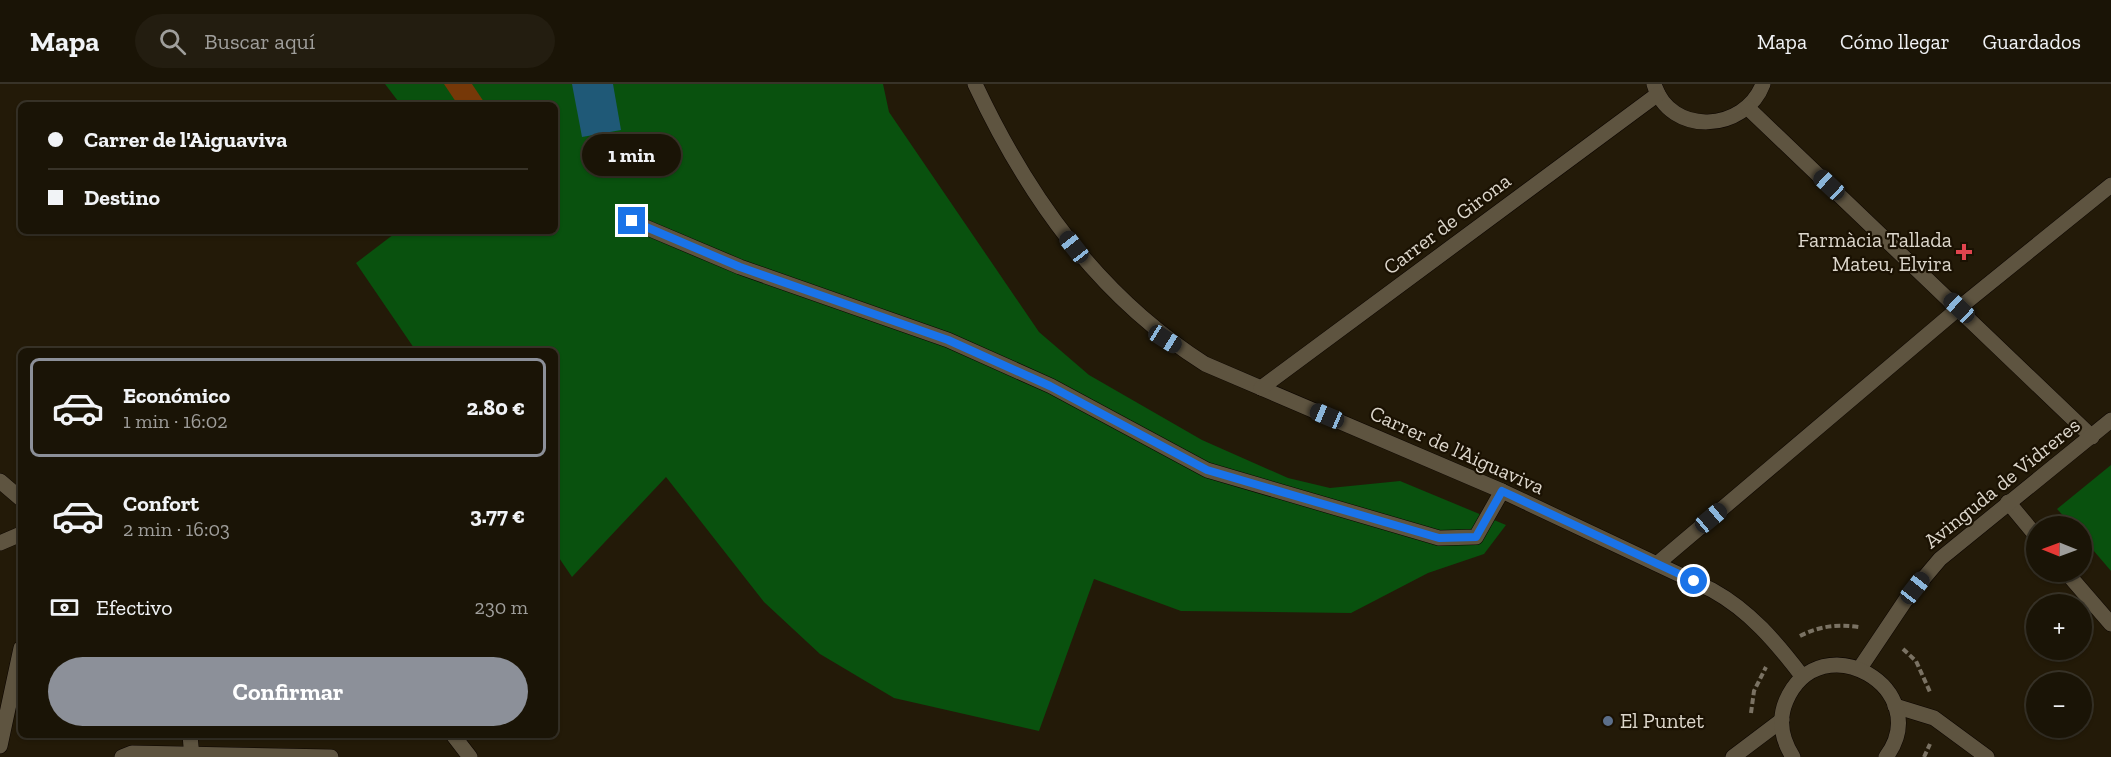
<!DOCTYPE html>
<html lang="es">
<meta charset="utf-8">
<style>
body{margin:0;font-family:"Zilla Slab",serif;background:#231d10;color:#f1f3f6;height:100vh;display:flex;flex-direction:column;font-size:22px;white-space:nowrap}
*{box-sizing:border-box;margin:0}
p{font-size:20px;color:#9f9e9b}
.icon{flex:none;width:33px;height:33px;fill:none;stroke:currentColor;stroke-width:2;stroke-linecap:round;stroke-linejoin:round}
.map{position:relative;flex:1;overflow:hidden}
.details{position:absolute;left:18px;top:264px;width:540px;height:390px;display:flex;flex-direction:column;background:#1a1406;border-radius:9px;box-shadow:0 2px 4px #0004,0 0 0 2px #383328}
.details>*{flex:none}
.top-card{position:absolute;left:18px;top:18px;width:540px;height:132px;border-radius:9px;box-shadow:0 2px 4px #0004,0 0 0 2px #383328;display:grid;align-content:center;height:132px;padding:0 30px;background:#1a1406}
.needle{width:39px;rotate:271deg}
.buttons{position:absolute;left:2026px;top:432px;display:grid;gap:12px}
.buttons a{display:grid;place-items:center;width:66px;height:66px;border-radius:50%;background:#1a1406;box-shadow:0 2px 4px #0004,0 0 0 2px #383328;font-size:30px}
.end{position:absolute;width:27px;height:27px;margin:-14px;border:8px solid #1a73e8;background:#fff;box-shadow:0 0 0 3px #fff}
.from{border-radius:50%}
.bubble{position:absolute;height:42px;border-radius:21px;background:#1a1406;box-shadow:0 2px 4px #0004,0 0 0 2px #383328;font-size:20px;font-weight:700;line-height:42px;text-align:center}
.car{position:absolute;width:18px;height:36px;margin:-18px -9px;border-radius:8px;box-shadow:0 0 4px 2px #0007;background:linear-gradient(#222 24%,#8ab4d8 0 40%,#222 0 76%,#8ab4d8 0 86%,#222 0)}
.top-card b{display:flex;align-items:center;gap:21px;height:57px;font-size:22px}
.top-card b+b{border-top:2px solid #383328}
.top-card i{width:15px;height:15px;background:#f1f3f6}
ul{padding:10px 0 0;list-style:none}
li{display:flex;align-items:center;gap:18px;height:99px;margin:0 12px 9px;padding:0 18px;border:3px solid transparent;border-radius:9px}
li div{flex:1}
li b{display:block;font-size:22px}
li em{font-style:normal;font-weight:700}
li.active{border-color:#8c9099}
li>.icon{width:54px;height:54px;stroke-width:1.5}
.pay{display:flex;align-items:center;gap:15px;height:66px;padding:0 30px;font-size:22px}
.pay p{margin-inline-start:auto}
.primary-button{display:flex;gap:12px;margin-top:auto;padding:12px 30px}
.primary-button a{flex:1;height:69px;border-radius:36px;background:#8c9099;color:#fff;font-size:24px;font-weight:700;line-height:69px;text-align:center}
header{display:flex;align-items:center;gap:36px;box-sizing:border-box;height:84px;padding:0 30px;background:#1a1406;border-bottom:2px solid #383328}
header strong{font-size:28px}
nav{display:flex;gap:33px;margin-inline-start:auto;font-size:21px}
.search{width:420px;height:54px;background:#231d10;display:flex;align-items:center;gap:15px;box-sizing:border-box;padding:0 21px;border-radius:33px;color:#9f9e9b;font-size:22px}
.map>svg:first-child{display:block}
.green{fill:#09510e}
.water{fill:#1f5977}
.building{fill:#763808}
.lines{fill:none;stroke-linecap:round;stroke-linejoin:round}
.lane-casing{stroke:#0c0500;stroke-width:16}
.street-casing{stroke:#0c0500;stroke-width:16}
.path{stroke:#7a7263;stroke-width:4;stroke-dasharray:6 3;stroke-linecap:butt}
.lane{stroke:#5e5440;stroke-width:15}
.street{stroke:#5e5440;stroke-width:15}
.route{stroke:#1a73e8;stroke-width:8}
.health-dot{fill:#e0444e;stroke:#1a1102;stroke-width:2}
.service-dot{fill:#5c6f8a;stroke:#1a1102;stroke-width:2}
.labels{text-anchor:middle;stroke-width:4.5;stroke-linejoin:round;paint-order:stroke}
.street-label{font-size:21px;fill:#dcd6cb;stroke:#1a1102}
.poi-label{font-size:21px;fill:#dcd6cb;stroke:#1a1102;text-anchor:end}
</style>
<header>
<strong>Mapa</strong>
<div class="search"><svg class="icon" aria-label="search" viewBox="0 0 24 24"><circle cx="10" cy="10" r="6"/><path d="M15 15l6 6"/></svg>Buscar aquí</div>
<nav><a>Mapa</a><a>Cómo llegar</a><a>Guardados</a></nav>
</header>
<div class="map">
<svg width="2111" height="673" viewBox="0 0 2111 673">
<rect width="100%" height="100%" fill="#231a08"/>
<!-- green -->
<g class="green">
<polygon points="385,0 883,0 889,28 1039,248 1089,291 1202,356 1288,394 1330,404 1400,397 1506,441 1484,470 1428,489 1351,529 1181,527 1094,495 1039,647 894,614 820,570 764,518 666,393 572,493 555,468 555,267 416,267 356,179 398,147 555,147 555,21 401,21"/>
<polygon points="2111,381 2111,487 2082,453 2082,442 2073,442 2057,425"/>
</g>
<!-- water -->
<polygon class="water" points="572,0 613,0 621,46 582,53"/>
<!-- building -->
<polygon class="building" points="444,0 472,0 486,21 458,21"/>
<g class="lines">
<!-- lane casing -->
<g class="lane-casing">
<polyline id="lane" points="631,137 740,183 948,256 1051,302 1207,386 1439,454 1476,453 1502,407"/>
</g>
<!-- street casing -->
<g class="street-casing">
<g id="street">
<path d="M975 0C1028 113 1098 212 1205 280L1502 407 1712 506C1750 527 1776 558 1802 592"/>
<path d="M1654 0C1670 53 1745 48 1763 0"/>
<polyline points="1748,24 2092,353"/>
<polyline points="1261,304 1658,10"/>
<polyline points="0,397 21,415"/>
<polyline points="2008,418 2037,453"/>
<polyline points="0,459 21,450"/>
<polyline points="1658,479 1959,224 2111,101"/>
<polyline points="2066,488 2111,540"/>
<polyline points="1860,584 1907,514 1940,475 2111,336"/>
<polyline points="1895,622 1934,634 1987,673"/>
<polyline points="190,651 192,673"/>
<polyline points="453,651 470,673"/>
<polyline points="0,662 21,564"/>
<polyline points="122,673 132,669 331,673"/>
<polyline points="1733,673 1782,636"/>
<path d="M1793 673C1782 656 1778 636 1786 617 1821 537 1936 606 1886 673"/>
</g>
</g>
<!-- path -->
<g class="path">
<path d="M1800 552C1819 542 1838 540 1859 543"/>
<polyline points="1903,565 1916,577 1930,608"/>
<polyline points="1751,629 1754,607 1766,583"/>
<polyline points="1924,673 1930,660"/>
</g>
<!-- lane -->
<use href="#lane" class="lane"/>
<!-- street -->
<use href="#street" class="street"/>
</g>
<g class="lines">
<!-- route -->
<polyline class="route" points="632,137 740,183 948,256 1050,302 1207,386 1439,454 1476,453 1502,407 1694,497"/>
</g>
<!-- markers -->
<path class="health-dot" d="M1961 159h6v6h6v6h-6v6h-6v-6h-6v-6h6z"/>
<circle class="service-dot" cx="1608" cy="637" r="6"/>
<g class="labels">
<!-- street labels -->
<g class="street-label">
<text transform="translate(1447 140) rotate(-37)" y="7">Carrer de Girona</text>
<text transform="translate(1457 366) rotate(24)" y="7">Carrer de l'Aiguaviva</text>
<text transform="translate(2002 399) rotate(-39)" y="7">Avinguda de Vidreres</text>
</g>
<!-- poi labels -->
<g class="poi-label">
<text x="1952" y="163">Farmàcia Tallada<tspan x="1952" dy="24">Mateu, Elvira</tspan></text>
<text x="1620" y="644" text-anchor="start">El Puntet</text>
</g>
</g>
</svg>
<div class="buttons">
<a><svg class="needle" viewBox="-14 -14 28 28"><path d="M0-13l5 13h-10z" fill="#e53935"/><path d="M0 13l5-13h-10z" fill="#9f9e9b"/></svg></a>
<a>+</a>
<a>−</a>
</div>
<i class="end from" style="left:1694px;top:497px"></i>
<i class="end" style="left:632px;top:137px"></i>
<div class="bubble" style="left:582px;top:50px;width:99px">1 min</div>
<i class="car" style="left:1829px;top:101px;rotate:313deg"></i>
<i class="car" style="left:1074px;top:163px;rotate:322deg"></i>
<i class="car" style="left:1959px;top:224px;rotate:313deg"></i>
<i class="car" style="left:1165px;top:255px;rotate:122deg"></i>
<i class="car" style="left:1327px;top:332px;rotate:293deg"></i>
<i class="car" style="left:1711px;top:434px;rotate:50deg"></i>
<i class="car" style="left:1915px;top:504px;rotate:38deg"></i>
<div class="top-card">
<b><i class="from"></i>Carrer de l'Aiguaviva</b>
<b><i></i>Destino</b>
</div>
<section class="details">
<ul>
<li class="active"><svg class="icon" aria-label="car" viewBox="0 0 24 24"><path d="M5 17H2v-5l4-1 3-4h7l3 4 3 1v5h-3M9 17h6M6 11h13"/><circle cx="7" cy="17" r="2"/><circle cx="17" cy="17" r="2"/></svg><div><b>Económico</b><p>1 min · 16:02</p></div><em>2.80 €</em></li>
<li><svg class="icon" aria-label="car" viewBox="0 0 24 24"><path d="M5 17H2v-5l4-1 3-4h7l3 4 3 1v5h-3M9 17h6M6 11h13"/><circle cx="7" cy="17" r="2"/><circle cx="17" cy="17" r="2"/></svg><div><b>Confort</b><p>2 min · 16:03</p></div><em>3.77 €</em></li>
</ul>
<div class="pay"><svg class="icon" aria-label="cash" viewBox="0 0 24 24"><path d="M3 7h18v10H3z"/><circle cx="12" cy="12" r="2"/></svg>Efectivo<p>230 m</p></div>
<div class="primary-button"><a>Confirmar</a></div>
</section>
</div>
